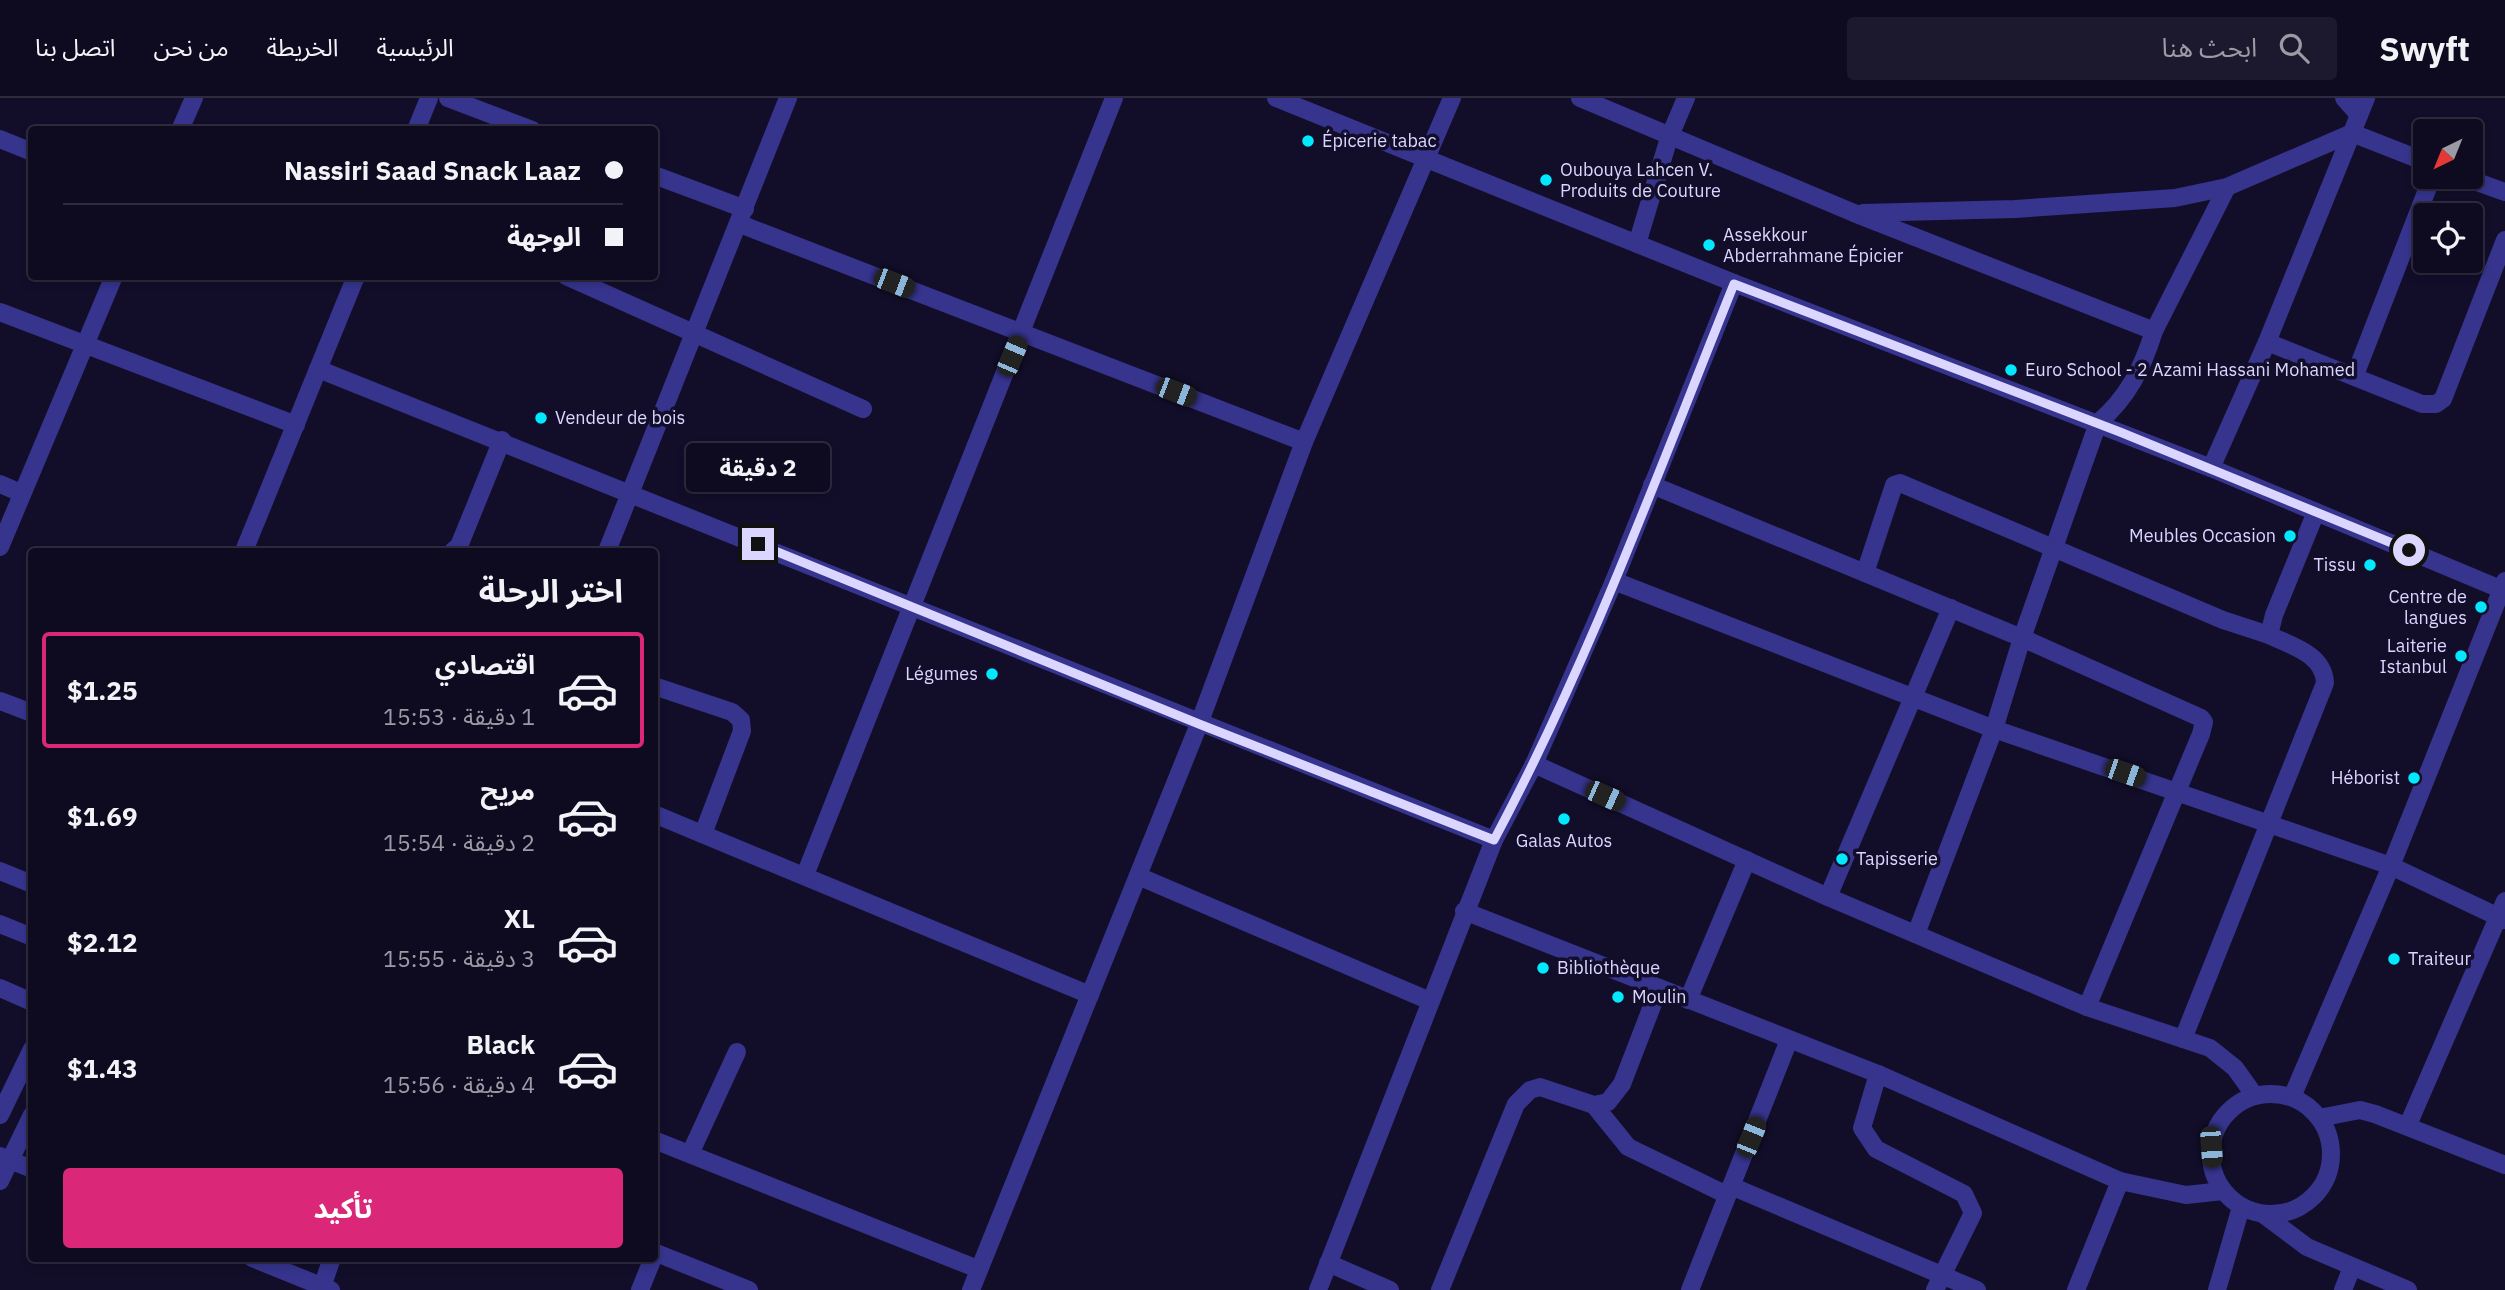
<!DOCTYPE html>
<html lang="ar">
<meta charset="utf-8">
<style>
body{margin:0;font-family:"IBM Plex Sans","Noto Sans Arabic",sans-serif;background:#1c182d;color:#f1f3f6;direction:rtl;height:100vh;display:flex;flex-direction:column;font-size:26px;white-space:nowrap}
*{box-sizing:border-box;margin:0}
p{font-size:23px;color:#9b9aa5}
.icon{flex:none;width:38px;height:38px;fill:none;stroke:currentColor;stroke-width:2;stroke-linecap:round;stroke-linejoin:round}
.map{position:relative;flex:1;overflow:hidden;direction:ltr}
.side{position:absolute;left:28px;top:450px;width:630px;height:714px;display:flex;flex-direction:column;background:#0e0a20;border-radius:7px;box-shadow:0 4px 10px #0003,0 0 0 2px #2e2b3e;direction:rtl}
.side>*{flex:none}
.banner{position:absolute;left:28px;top:28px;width:630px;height:154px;border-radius:7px;box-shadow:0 4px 10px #0003,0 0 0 2px #2e2b3e;direction:rtl;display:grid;align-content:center;height:154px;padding:0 35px;background:#0e0a20}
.needle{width:46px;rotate:223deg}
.tools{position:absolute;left:2413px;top:21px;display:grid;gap:14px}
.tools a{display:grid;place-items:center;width:70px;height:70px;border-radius:7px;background:#0e0a20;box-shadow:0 4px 10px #0003,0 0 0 2px #2e2b3e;font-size:35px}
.end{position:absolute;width:32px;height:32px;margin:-16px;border:9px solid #dad6ff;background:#111;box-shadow:0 0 0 4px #111}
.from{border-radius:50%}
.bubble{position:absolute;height:49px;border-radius:7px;background:#0e0a20;box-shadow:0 4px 10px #0003,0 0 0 2px #2e2b3e;font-size:23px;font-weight:700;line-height:49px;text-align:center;direction:rtl}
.car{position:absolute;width:21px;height:42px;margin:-21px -10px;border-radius:9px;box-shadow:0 0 5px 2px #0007;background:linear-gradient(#222 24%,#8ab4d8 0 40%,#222 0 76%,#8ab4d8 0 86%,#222 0)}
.banner b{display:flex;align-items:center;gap:24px;height:66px;font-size:26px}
.banner b+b{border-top:2px solid #2e2b3e}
.banner i{width:18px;height:18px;background:#f1f3f6}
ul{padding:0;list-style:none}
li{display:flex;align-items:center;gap:21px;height:116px;margin:0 14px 10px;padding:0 21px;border:4px solid transparent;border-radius:7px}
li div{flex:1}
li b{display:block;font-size:26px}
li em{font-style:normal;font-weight:700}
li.active{border-color:#db2777}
li>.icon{width:63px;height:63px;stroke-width:1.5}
h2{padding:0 35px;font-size:32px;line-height:84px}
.button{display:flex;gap:14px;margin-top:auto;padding:14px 35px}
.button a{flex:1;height:80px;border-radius:7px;background:#db2777;color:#fff;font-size:28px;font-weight:700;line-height:80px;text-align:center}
header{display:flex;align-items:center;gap:42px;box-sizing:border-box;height:98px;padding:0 35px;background:#0e0a20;border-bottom:2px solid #2e2b3e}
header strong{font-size:33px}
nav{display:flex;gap:38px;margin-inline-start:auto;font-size:24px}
.search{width:490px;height:63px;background:#1c182d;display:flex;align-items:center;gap:18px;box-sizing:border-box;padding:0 24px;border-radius:7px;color:#9b9aa5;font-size:26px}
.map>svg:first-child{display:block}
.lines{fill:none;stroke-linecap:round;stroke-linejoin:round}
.street{stroke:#36348d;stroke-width:18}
.route{stroke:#dad6ff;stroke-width:9}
.poi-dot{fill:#02e9ff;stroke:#120e2a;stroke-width:2.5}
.labels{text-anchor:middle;stroke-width:7;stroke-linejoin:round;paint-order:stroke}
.poi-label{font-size:18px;fill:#dad6ff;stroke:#120e2a;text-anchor:start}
</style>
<header>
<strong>Swyft</strong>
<div class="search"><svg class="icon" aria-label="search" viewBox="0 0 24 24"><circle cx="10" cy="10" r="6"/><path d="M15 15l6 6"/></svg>ابحث هنا</div>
<nav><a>الرئيسية</a><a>الخريطة</a><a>من نحن</a><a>اتصل بنا</a></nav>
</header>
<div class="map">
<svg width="2505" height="1192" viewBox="0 0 2505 1192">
<rect width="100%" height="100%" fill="#120e2a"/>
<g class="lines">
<!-- street -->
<g class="street">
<polyline points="448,0 532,32"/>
<polyline points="1276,0 1734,185 2211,370 2505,493"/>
<path d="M1580 0 1854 115 2154 233C2142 271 2128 299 2098 325L2022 540 1994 631 1916 836"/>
<polyline points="2344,0 2359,17"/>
<polyline points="180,32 194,0"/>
<polyline points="416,32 429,0"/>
<polyline points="0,41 32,54"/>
<polyline points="654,77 745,111"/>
<polyline points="2463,79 2505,94"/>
<polyline points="1863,115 2015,111 2175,100 2227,89 2352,35 2426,64"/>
<polyline points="740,126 1304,344"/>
<polyline points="1637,146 1669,40 1686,0"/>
<polyline points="566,178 863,311"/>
<polyline points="0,214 296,327"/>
<polyline points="2154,233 2227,89"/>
<polyline points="2267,244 2422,306 2436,306 2443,301 2505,142"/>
<polyline points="318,271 1494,742"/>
<polyline points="2355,277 2432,79"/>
<polyline points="2211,370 2267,244 2366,0"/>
<polyline points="0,386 21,395"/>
<polyline points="1652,387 2022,540 2201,620 2204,624 2201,636 2087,909"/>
<polyline points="0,449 114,178"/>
<polyline points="244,453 356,178"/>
<polyline points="453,453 459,448 502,342"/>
<polyline points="607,453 788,0"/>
<polyline points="1865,475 1894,387 1900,385 2223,522 2269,537 2274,517 2316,414"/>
<polyline points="1614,483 1994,631 2391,768 2505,822"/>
<polyline points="654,588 732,614 741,622 742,633 703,736"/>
<polyline points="0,603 32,615"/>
<polyline points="1534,666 1828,799 2087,909 2210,950 2235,970 2255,998"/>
<polyline points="654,716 1090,897"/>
<polyline points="0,773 32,786"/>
<polyline points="805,777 1114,0"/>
<polyline points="1138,778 1430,903"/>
<polyline points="1828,799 1951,510"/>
<polyline points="1464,813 1878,976 2120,1083 2186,1097 2223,1093"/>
<polyline points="0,826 32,839"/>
<polyline points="0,890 32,904"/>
<polyline points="1688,902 1747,762"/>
<path d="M2183 941 2325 585C2324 556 2291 548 2269 537"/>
<polyline points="1878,976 1862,1030 1876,1051 1964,1096 1973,1115 1935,1192"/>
<circle cx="2271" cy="1056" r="60"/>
<polyline points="2292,999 2391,768 2505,483"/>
<polyline points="1594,1007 1628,1049 1727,1097"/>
<polyline points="0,1017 32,951"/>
<polyline points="2319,1020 2360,1012 2375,1016 2505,1067"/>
<polyline points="2408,1027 2505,803"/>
<polyline points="654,1042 978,1171"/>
<polyline points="690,1056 737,954"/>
<polyline points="0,1058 32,1071"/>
<polyline points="0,1083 32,1017"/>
<polyline points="1731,1088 1977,1192"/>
<polyline points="2263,1116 2307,1149 2408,1192"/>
<polyline points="654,1154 749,1192"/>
<polyline points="252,1160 331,1192"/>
<polyline points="1328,1165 1390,1192"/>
<polyline points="321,1192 332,1160"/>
<polyline points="640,1192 653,1160"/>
<polyline points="971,1192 1199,626 1304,344 1452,0"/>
<polyline points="1318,1192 1494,742 1534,666 1614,483 1734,185"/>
<polyline points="1440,1192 1516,1006 1530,992 1540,989 1594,1007 1608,1004 1622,986 1659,890"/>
<polyline points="1690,1192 1789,942"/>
<polyline points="2076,1192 2120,1083"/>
<polyline points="2217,1192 2241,1109"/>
<polyline points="2343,1192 2352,1169"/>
</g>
</g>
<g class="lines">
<!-- route -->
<path class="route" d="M758 446 1199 626 1494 742C1589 564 1659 372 1734 186L2120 334 2409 452"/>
</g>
<!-- markers -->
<g class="poi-dot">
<circle cx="1308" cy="43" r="7"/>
<circle cx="1546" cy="82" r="7"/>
<circle cx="1709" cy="147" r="7"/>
<circle cx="2011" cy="272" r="7"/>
<circle cx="541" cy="320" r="7"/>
<circle cx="2290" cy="438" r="7"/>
<circle cx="2370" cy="467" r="7"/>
<circle cx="2481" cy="509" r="7"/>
<circle cx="2461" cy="558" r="7"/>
<circle cx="992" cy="576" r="7"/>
<circle cx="2414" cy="680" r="7"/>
<circle cx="1564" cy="721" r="7"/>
<circle cx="1842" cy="761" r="7"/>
<circle cx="2394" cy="861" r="7"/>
<circle cx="1543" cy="870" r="7"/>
<circle cx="1618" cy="899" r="7"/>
</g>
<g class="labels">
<!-- poi labels -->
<g class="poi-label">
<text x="1322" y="49">Épicerie tabac</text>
<text x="1560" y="78">Oubouya Lahcen V.<tspan x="1560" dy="21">Produits de Couture</tspan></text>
<text x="1723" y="143">Assekkour<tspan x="1723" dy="21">Abderrahmane Épicier</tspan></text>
<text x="2025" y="278">Euro School - 2 Azami Hassani Mohamed</text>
<text x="555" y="326">Vendeur de bois</text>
<text x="2276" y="444" text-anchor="end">Meubles Occasion</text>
<text x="2356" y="473" text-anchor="end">Tissu</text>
<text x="2467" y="505" text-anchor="end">Centre de<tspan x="2467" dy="21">langues</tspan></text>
<text x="2447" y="554" text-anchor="end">Laiterie<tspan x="2447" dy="21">Istanbul</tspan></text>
<text x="978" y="582" text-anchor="end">Légumes</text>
<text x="2400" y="686" text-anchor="end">Héborist</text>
<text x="1564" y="749" text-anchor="middle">Galas Autos</text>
<text x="1856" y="767">Tapisserie</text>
<text x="2408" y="867">Traiteur</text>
<text x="1557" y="876">Bibliothèque</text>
<text x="1632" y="905">Moulin</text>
</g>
</g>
</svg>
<div class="tools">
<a><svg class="needle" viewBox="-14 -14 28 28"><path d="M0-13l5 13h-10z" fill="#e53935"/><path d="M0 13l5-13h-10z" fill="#9b9aa5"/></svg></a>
<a><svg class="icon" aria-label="locate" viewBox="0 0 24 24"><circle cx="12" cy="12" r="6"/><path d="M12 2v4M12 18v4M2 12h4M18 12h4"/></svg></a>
</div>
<i class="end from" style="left:2409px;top:452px"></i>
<i class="end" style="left:758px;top:446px"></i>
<div class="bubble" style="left:686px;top:345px;width:144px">2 دقيقة</div>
<i class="car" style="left:894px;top:185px;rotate:111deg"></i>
<i class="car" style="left:1012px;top:258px;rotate:23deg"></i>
<i class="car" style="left:1176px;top:294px;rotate:111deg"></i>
<i class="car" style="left:2125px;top:675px;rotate:109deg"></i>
<i class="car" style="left:1605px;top:698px;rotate:114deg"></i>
<i class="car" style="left:1751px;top:1039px;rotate:22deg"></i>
<i class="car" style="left:2211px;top:1049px;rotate:176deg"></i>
<div class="banner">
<b><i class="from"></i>Nassiri Saad Snack Laaz</b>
<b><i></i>الوجهة</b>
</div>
<section class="side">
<h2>اختر الرحلة</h2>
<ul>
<li class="active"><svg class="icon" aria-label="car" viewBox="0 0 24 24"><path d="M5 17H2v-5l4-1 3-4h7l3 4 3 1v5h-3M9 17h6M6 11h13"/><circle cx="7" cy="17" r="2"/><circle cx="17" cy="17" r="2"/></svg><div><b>اقتصادي</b><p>1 دقيقة · 15:53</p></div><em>$1.25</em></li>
<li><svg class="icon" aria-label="car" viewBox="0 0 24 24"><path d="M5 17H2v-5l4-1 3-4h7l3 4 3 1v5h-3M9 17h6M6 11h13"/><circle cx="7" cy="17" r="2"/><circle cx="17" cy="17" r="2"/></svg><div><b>مريح</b><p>2 دقيقة · 15:54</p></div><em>$1.69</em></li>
<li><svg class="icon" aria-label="car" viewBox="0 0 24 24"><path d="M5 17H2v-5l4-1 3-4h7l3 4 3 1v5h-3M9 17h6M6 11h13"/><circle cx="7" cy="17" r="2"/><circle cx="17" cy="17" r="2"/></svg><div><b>XL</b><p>3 دقيقة · 15:55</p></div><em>$2.12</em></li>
<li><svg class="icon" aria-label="car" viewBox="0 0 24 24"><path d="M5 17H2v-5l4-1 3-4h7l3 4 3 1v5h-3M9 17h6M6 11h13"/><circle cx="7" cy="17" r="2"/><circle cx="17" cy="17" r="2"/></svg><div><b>Black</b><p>4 دقيقة · 15:56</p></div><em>$1.43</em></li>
</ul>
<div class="button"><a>تأكيد</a></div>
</section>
</div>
